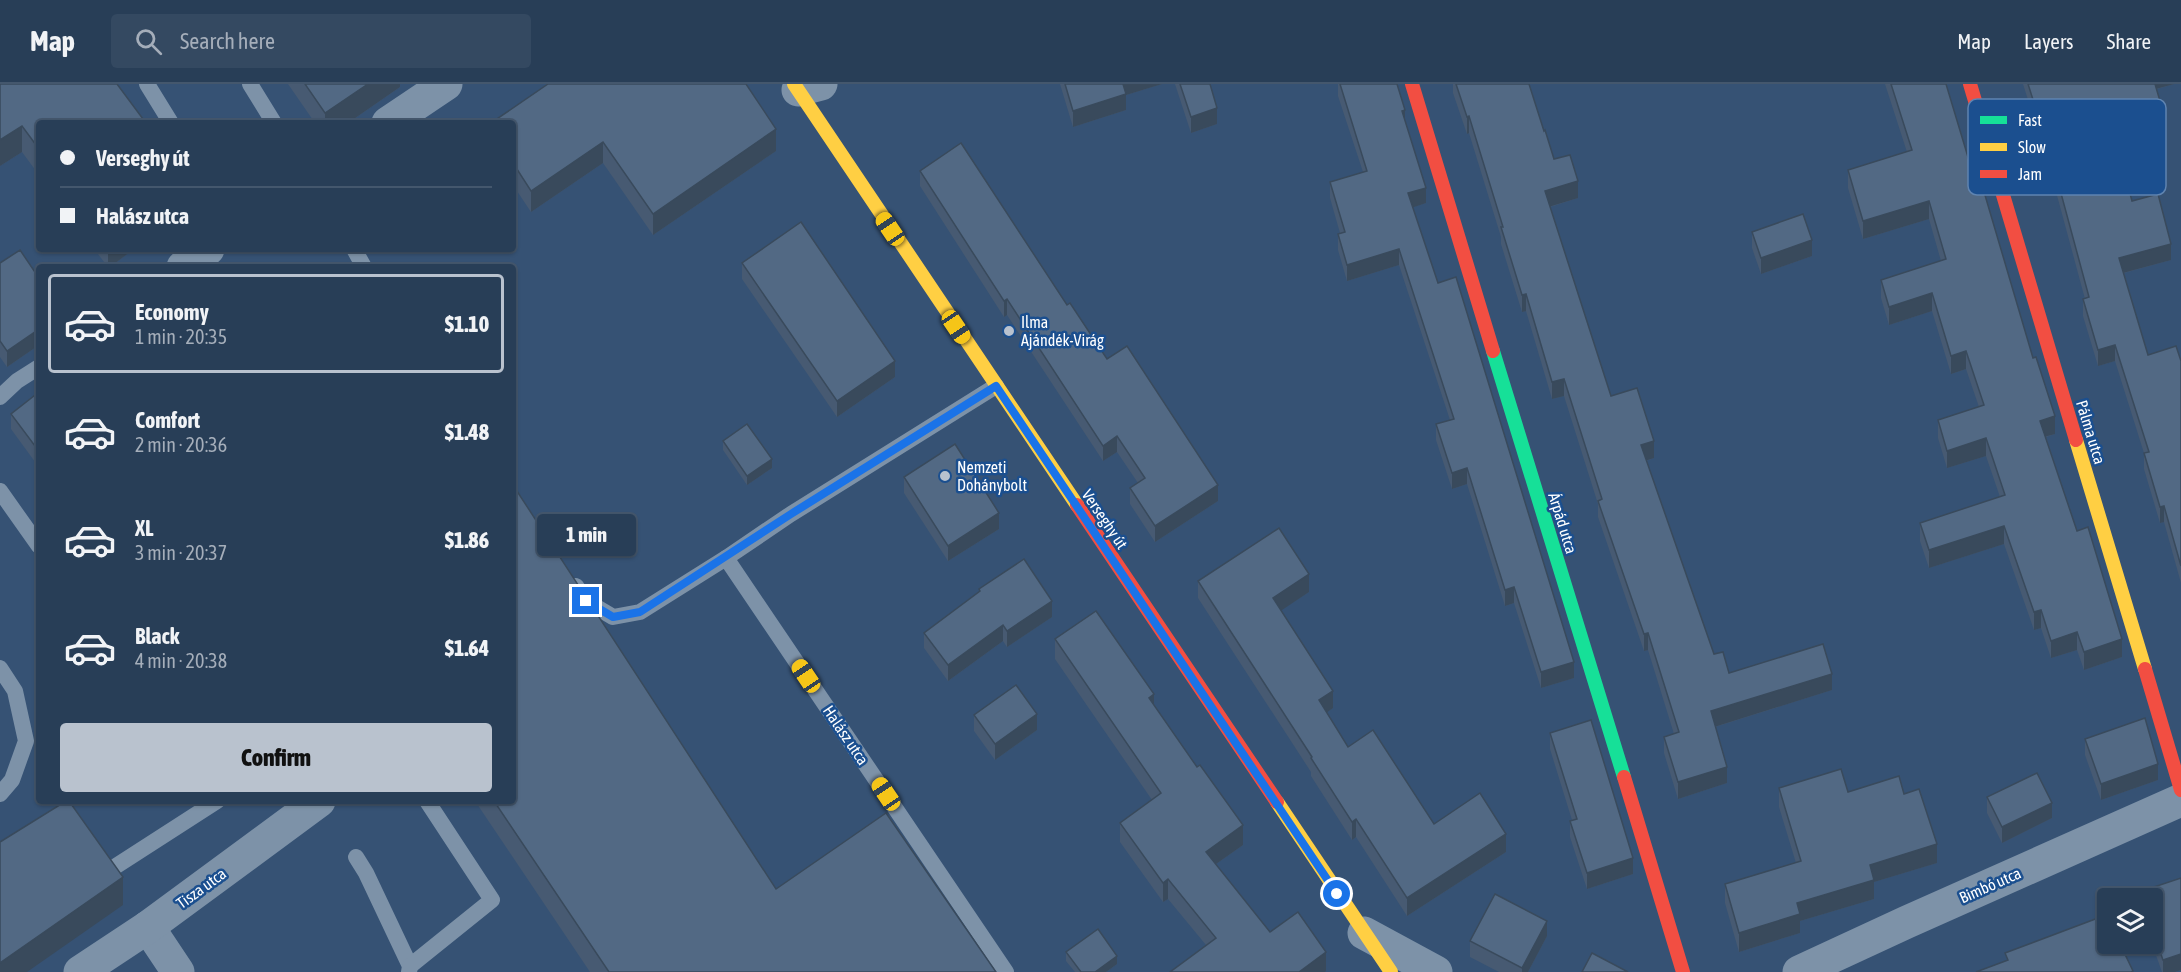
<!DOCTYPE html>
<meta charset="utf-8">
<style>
body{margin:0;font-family:"Asap Condensed",sans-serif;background:#344961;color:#f1f3f6;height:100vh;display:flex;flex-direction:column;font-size:22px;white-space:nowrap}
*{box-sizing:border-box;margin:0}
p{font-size:20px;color:#a5aeba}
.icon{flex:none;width:33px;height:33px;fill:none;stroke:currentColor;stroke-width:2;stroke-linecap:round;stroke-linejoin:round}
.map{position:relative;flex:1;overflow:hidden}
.panel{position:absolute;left:36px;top:180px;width:480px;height:540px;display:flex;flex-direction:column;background:#283e57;border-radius:6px;box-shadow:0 2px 4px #0004,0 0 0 2px #44576d}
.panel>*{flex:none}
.top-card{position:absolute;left:36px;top:36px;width:480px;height:132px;border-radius:6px;box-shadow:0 2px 4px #0004,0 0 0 2px #44576d;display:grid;align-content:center;height:132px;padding:0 24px;background:#283e57}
.buttons{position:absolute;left:2097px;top:804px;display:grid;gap:12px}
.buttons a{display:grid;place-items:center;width:66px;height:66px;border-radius:6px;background:#283e57;box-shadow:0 2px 4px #0004,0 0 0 2px #44576d;font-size:30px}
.end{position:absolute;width:27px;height:27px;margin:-14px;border:8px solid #1a73e8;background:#fff;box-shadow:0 0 0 3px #fff}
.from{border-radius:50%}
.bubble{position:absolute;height:42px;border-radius:6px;background:#283e57;box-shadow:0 2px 4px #0004,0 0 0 2px #44576d;font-size:20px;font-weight:800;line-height:42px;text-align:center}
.car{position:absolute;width:18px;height:36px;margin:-18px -9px;border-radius:8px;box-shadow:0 0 4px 2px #0007;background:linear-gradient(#f5c518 24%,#345 0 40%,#f5c518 0 76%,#345 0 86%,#f5c518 0)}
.top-card b{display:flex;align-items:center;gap:21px;height:57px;font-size:22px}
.top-card b+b{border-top:2px solid #44576d}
.top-card i{width:15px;height:15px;background:#f1f3f6}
ul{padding:10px 0 0;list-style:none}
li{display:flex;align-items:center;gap:18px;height:99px;margin:0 12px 9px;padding:0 12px;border:3px solid transparent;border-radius:6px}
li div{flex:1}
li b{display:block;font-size:22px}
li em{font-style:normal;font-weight:800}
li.current{border-color:#b9c2ce}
li>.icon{width:54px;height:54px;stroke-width:1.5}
.action{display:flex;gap:12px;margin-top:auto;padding:12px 24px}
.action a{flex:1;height:69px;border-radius:6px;background:#b9c2ce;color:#111;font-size:24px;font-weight:800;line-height:69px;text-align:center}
header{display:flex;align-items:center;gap:36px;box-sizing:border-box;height:84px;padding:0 30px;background:#283e57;border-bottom:2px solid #44576d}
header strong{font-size:28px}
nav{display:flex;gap:33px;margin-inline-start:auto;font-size:21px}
.search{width:420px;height:54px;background:#344961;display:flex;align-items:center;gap:15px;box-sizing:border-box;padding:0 21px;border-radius:6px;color:#a5aeba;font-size:22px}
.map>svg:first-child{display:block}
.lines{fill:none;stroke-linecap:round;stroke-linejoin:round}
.lane{stroke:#7d92a8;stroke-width:16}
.street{stroke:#7d92a8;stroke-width:33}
.fast{stroke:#16e098;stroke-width:14}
.slow{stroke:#ffcf43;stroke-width:14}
.jam{stroke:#f24e42;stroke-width:14}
.wall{fill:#475a72}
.shaded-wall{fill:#394a5c}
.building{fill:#526984;stroke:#394a5c;stroke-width:1.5}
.route{stroke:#1a73e8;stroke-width:8}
.poi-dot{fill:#b9c2ce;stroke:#1b4f8f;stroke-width:2}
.labels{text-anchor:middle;stroke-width:5;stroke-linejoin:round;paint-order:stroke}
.poi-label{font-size:16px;fill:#fff;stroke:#1b4f8f;text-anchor:start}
.street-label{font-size:16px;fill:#fff;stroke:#1b4f8f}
.key{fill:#1b4f8f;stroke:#5f84b1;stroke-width:1.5}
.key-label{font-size:16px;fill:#fff}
</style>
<header>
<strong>Map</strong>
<div class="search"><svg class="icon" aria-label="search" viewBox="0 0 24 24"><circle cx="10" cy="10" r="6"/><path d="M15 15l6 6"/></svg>Search here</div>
<nav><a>Map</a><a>Layers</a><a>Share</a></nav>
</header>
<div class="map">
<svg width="2181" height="888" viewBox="0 0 2181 888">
<rect width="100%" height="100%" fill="#365274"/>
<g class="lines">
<!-- lane -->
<g class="lane">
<polyline points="147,0 171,39"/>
<polyline points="250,0 274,39"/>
<polyline points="354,165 364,183"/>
<polyline points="996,302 791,430 726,474 1006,888"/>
<polyline points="0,313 17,297 39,283"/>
<polyline points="0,407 39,462"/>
<polyline points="576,502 586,517 613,533 640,528 726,474"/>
<polyline points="0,584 15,607 26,657 12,696 0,710"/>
<polyline points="356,773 366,789 410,882 409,888"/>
<polyline points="113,784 217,717"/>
<polyline points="410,882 492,816 427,717"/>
</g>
<!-- street -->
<g class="street">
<polyline points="798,6 821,0"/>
<polyline points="388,39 446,0"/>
<polyline points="183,183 208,165"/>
<polyline points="148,843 178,888"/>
<polyline points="1364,849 1436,888"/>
<polyline points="80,888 148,843 319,717"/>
<polyline points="1799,888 1907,838 2181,716"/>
</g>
<!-- fast -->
<polyline class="fast" points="1493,267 1624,693"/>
<!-- slow -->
<g class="slow">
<polyline points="794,0 1077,421"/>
<polyline points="2076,356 2145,585"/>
<polyline points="1277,718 1391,888"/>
</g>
<!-- jam -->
<g class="jam">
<polyline points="1412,0 1493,267"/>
<polyline points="1970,0 2076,356"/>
<polyline points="1077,421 1277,718"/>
<polyline points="2145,585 2181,706"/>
<polyline points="1624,693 1683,888"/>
</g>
</g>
<!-- wall -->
<g class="wall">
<polygon points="0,0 39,39 39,91 22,68 0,82"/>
<polygon points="288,0 400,0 400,3 348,39 315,39"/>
<polygon points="1060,0 1162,0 1126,11 1126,26 1073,43"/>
<polygon points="1175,0 1210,0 1217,40 1191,49"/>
<polygon points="1338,0 1397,0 1405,38 1426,119 1413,123 1438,199 1574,594 1541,604 1514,519 1505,522 1467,400 1452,405 1436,356 1436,340 1450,336 1399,181 1347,197 1338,166 1338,150 1340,149 1330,114 1330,98 1363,88 1338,12"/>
<polygon points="1453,0 1529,0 1544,47 1554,75 1578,114 1550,123 1611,312 1654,374 1646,377 1714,570 1729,589 1832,606 1715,643 1727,699 1678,715 1664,669 1664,653 1674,650 1648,566 1644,567 1598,433 1598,420 1564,312 1552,315 1526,227 1522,228 1501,160 1501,153 1469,49 1467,50 1453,9"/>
<polygon points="1885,0 1946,0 1977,103 2055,350 2046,353 2077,447 2122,573 2084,586 2077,566 2051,574 2041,544 2034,546 2004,460 1929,484 1920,457 1920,439 2000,413 1986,372 1947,384 1938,354 1938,336 1979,323 1966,285 1951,290 1932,227 1889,241 1881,214 1881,196 1941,177 1929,135 1863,155 1848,104 1848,86 1907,68"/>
<polygon points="2023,0 2174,0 2157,5 2160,34 2125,44 2129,74 2121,76 2132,117 2171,176 2124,189 2148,271 2181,277 2181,499 2164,438 2160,439 2144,385 2144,369 2115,277 2098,282 2083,232 2083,215 2085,215 2038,41 2036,41"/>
<polygon points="513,39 776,67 653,151 603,79 531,128 513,101"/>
<polygon points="920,87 1067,221 1107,275 1218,417 1155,458 1130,420 1130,404 1138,399 1117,368 1103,377 1007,231 1004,233 920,102"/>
<polygon points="1752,148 1812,172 1761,190 1752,164"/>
<polygon points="94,165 134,165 110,183 108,183"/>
<polygon points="0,179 39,194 39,261 7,283 0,273"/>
<polygon points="742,179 895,293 837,333 742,195"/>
<polygon points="39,308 38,382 11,345 11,330"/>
<polygon points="723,357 772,384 747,401 723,366"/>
<polygon points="904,393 999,445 948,477 904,409"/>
<polygon points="1198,497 1309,508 1281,526 1333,624 1327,628 1348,663 1434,740 1506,768 1407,832 1356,753 1352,756 1311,692 1311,688 1198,514"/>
<polygon points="979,505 1052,533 1007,563 1003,557 948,597 924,564 924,549 979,508"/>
<polygon points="1055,555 1154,621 1243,761 1216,780 1270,848 1326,887 1170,888 1206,861 1168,815 1163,818 1120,758 1120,739 1152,716 1055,575"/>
<polygon points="974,631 1037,646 995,676 974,647"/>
<polygon points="1550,649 1633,790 1587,805 1570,753 1570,737 1572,736 1550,665"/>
<polygon points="2085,655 2158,696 2101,716 2085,671"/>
<polygon points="1779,704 1904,710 1937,779 1874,798 1874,815 1800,837 1800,849 1739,868 1725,819 1725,800 1796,779 1779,723"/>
<polygon points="1987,713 2052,734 2002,759 1987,729"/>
<polygon points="475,717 513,717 776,805 996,888 590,888"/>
<polygon points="2181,794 2181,886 2175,888 2162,888 2152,860 2152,814 2139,814 2139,808"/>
<polygon points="1547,852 1528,888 1499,888 1470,873 1470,857"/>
<polygon points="1066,868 1117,880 1106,888 1075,888 1066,877"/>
</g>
<!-- shaded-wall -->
<g class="shaded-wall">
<polygon points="368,0 400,0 400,3 348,39 325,39 325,29"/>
<polygon points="1122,0 1162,0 1126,11 1126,26 1073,43 1073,27"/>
<polygon points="2152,0 2174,0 2152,6"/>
<polygon points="2160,17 2160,34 2120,46 2120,29"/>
<polygon points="1217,24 1217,40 1191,49 1191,33"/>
<polygon points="2038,24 2038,41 2036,41 2036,25"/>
<polygon points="1405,26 1405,42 1402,27"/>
<polygon points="1469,32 1469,49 1467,50 1467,33"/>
<polygon points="22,42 22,68 0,82 0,56"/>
<polygon points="776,45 776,67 653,151 653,130"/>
<polygon points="603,58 603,79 531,128 531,107"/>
<polygon points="2129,58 2129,74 2117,77 2117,61"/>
<polygon points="1578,97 1578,114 1545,124 1545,107"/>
<polygon points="1426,104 1426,119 1408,125 1408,109"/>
<polygon points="1929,117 1929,135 1863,155 1863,137"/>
<polygon points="1812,156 1812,172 1761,190 1761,174"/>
<polygon points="2171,160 2171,176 2119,190 2119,174"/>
<polygon points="108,165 134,165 110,183 108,183"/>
<polygon points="1399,165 1399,181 1347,197 1347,181"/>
<polygon points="1932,209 1932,227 1889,241 1889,223"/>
<polygon points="1526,210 1526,227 1522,228 1522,211"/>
<polygon points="1007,215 1007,231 1004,233 1004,217"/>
<polygon points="39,245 39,261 7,283 7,267"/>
<polygon points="2115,261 2115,277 2098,282 2098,266"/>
<polygon points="1966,267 1966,285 1951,290 1951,272"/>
<polygon points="895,277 895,293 837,333 837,317"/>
<polygon points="1564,295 1564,312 1552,315 1552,298"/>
<polygon points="2055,332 2055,350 2040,354 2040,337"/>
<polygon points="1117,352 1117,368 1103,377 1103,362"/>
<polygon points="1986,354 1986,372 1947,384 1947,367"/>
<polygon points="1654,357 1654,374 1641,378 1641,361"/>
<polygon points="772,375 772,384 747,401 747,392"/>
<polygon points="1467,384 1467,400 1452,405 1452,389"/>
<polygon points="1218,401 1218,417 1155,458 1155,442"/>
<polygon points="2164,422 2164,438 2160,439 2160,423"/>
<polygon points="999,429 999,445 948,477 948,462"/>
<polygon points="2004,442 2004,460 1929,484 1929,466"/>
<polygon points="1309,490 1309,508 1273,532 1273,514"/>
<polygon points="1514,503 1514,519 1505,522 1505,506"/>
<polygon points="1052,517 1052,533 1007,563 1007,547"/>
<polygon points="2041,526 2041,544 2034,546 2034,528"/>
<polygon points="1003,541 1003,557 948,597 948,581"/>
<polygon points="2077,548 2077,566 2051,574 2051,557"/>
<polygon points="1648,549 1648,566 1644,567 1644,550"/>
<polygon points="2122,555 2122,573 2084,586 2084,568"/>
<polygon points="1574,578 1574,594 1541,604 1541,588"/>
<polygon points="1832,590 1832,606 1711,644 1711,627"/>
<polygon points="1333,607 1333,624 1319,634 1319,616"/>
<polygon points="1154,610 1154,629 1149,614"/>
<polygon points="1037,630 1037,646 995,676 995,660"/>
<polygon points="2158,680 2158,696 2101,716 2101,700"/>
<polygon points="1727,683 1727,699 1678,715 1678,698"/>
<polygon points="2052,719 2052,734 2002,759 2002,743"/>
<polygon points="1356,735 1356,753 1352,756 1352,738"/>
<polygon points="1243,741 1243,761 1206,787 1206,768"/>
<polygon points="1506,750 1506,768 1407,832 1407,814"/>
<polygon points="1937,760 1937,779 1874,798 1874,815 1800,837 1800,849 1739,868 1739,849 1870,781"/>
<polygon points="1633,774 1633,790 1587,805 1587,789"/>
<polygon points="123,793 123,821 27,888 0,888 0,879"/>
<polygon points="1168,795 1168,815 1163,818 1163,799"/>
<polygon points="1547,837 1547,852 1528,888 1522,888 1522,884"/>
<polygon points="1326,868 1326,887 1325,888 1299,888"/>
<polygon points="2181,870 2181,886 2175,888 2163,888 2163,876"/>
<polygon points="1117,872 1117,880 1106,888 1095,888"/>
</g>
<!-- building -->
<g class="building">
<polygon points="0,0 117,0 146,39 39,39 39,65 22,42 0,56"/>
<polygon points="305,0 368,0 325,29"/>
<polygon points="548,0 746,0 776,45 653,130 603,58 531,107 513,79 513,39 491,39"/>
<polygon points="1065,0 1123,0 1126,10 1073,27"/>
<polygon points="1180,0 1210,0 1217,24 1191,33"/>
<polygon points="1340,0 1397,0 1405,26 1402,27 1426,104 1408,109 1438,199 1456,193 1574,578 1541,588 1514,503 1505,506 1467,384 1452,389 1436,340 1454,335 1399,165 1347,181 1338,150 1345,148 1330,98 1367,87"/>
<polygon points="1456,0 1529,0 1544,47 1545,46 1554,75 1570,71 1578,97 1545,107 1611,312 1637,304 1654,357 1641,361 1714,570 1723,568 1729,589 1823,560 1832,590 1711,627 1727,683 1678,698 1664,653 1679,648 1648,549 1644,550 1598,417 1602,415 1564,295 1552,298 1526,210 1522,211 1501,143 1503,143 1469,32 1467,33"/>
<polygon points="1891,0 1946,0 1977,103 1982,101 2033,274 2036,273 2055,332 2040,337 2077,447 2088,443 2122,555 2084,568 2077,548 2051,557 2041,526 2034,528 2004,442 1929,466 1920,439 2005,411 1986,354 1947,367 1938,336 1984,321 1966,267 1951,272 1932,209 1889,223 1881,196 1946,175 1929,117 1863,137 1848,86 1912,66"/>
<polygon points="2028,0 2155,0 2160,17 2120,29 2129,58 2117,61 2132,117 2158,110 2171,160 2119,174 2148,271 2176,262 2181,277 2181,482 2164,422 2160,423 2144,369 2149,368 2115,261 2098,266 2083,215 2089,213 2038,24 2036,25"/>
<polygon points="961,59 1067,221 1070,219 1107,275 1127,262 1218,401 1155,442 1130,404 1145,394 1117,352 1103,362 1007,215 1004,217 920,87"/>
<polygon points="1803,130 1812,156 1761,174 1752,148"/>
<polygon points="801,138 895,277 837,317 742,179"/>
<polygon points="20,166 39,194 39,245 7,267 0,257 0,179"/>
<polygon points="39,308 39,366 38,366 11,330"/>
<polygon points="747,340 772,375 747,392 723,357"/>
<polygon points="955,360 999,429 948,462 904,393"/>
<polygon points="513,401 776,805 886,729 996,888 609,888 494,717 513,717"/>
<polygon points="1279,444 1309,490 1273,514 1333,607 1319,616 1348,663 1373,646 1434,740 1480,709 1506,750 1407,814 1356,735 1352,738 1311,674 1312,673 1198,497"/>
<polygon points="1024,475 1052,517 1007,547 1003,541 948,581 924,549 980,507 979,505"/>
<polygon points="1096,527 1154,610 1149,614 1197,683 1200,681 1243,741 1206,768 1270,848 1298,828 1326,868 1299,888 1170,888 1216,854 1168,795 1163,799 1120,739 1161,709 1055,555"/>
<polygon points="1016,601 1037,630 995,660 974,631"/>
<polygon points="2145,634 2158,680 2101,700 2085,655"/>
<polygon points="1591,636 1633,774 1587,789 1570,737 1577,735 1550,649"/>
<polygon points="1841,685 1848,708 1899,692 1904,710 1919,705 1937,760 1870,781 1874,796 1797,819 1800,830 1739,849 1725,800 1801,777 1779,704"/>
<polygon points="2037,689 2052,719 2002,743 1987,713"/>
<polygon points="66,717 69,717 123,793 0,879 0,758"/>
<polygon points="2181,794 2181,870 2163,876 2152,845 2152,814 2142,814 2139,808"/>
<polygon points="1495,810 1547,837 1522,884 1470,857"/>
<polygon points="2106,831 2108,834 2108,860 2120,860 2133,887 2131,888 1976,888 2008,876 2005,869"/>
<polygon points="1098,845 1117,872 1095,888 1081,888 1066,868"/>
<polygon points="1592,869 1628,888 1582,888"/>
</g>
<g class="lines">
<!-- route -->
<polyline class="route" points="586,517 613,533 640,528 791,430 996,302 1337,810"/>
</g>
<!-- markers -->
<g class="poi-dot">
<circle cx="1009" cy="247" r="6"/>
<circle cx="945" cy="392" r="6"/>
</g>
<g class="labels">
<!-- poi labels -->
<g class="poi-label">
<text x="1021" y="244">Ilma<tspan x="1021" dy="18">Ajándék-Virág</tspan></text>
<text x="957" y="389">Nemzeti<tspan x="957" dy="18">Dohánybolt</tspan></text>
</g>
<!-- street labels -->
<g class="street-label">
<text transform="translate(2091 348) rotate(73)" y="6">Pálma utca</text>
<text transform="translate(1105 435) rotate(56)" y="6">Verseghy út</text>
<text transform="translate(1563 439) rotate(73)" y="6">Árpád utca</text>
<text transform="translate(846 651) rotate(56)" y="6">Halász utca</text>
<text transform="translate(1990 801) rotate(-24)" y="6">Bimbó utca</text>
<text transform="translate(201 804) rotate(-36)" y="6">Tisza utca</text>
</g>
</g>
<!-- legend -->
<rect x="1968" y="15" width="198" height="96" rx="9" class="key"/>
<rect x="1980" y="32" width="27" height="8" fill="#16e098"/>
<rect x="1980" y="59" width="27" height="8" fill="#ffcf43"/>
<rect x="1980" y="86" width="27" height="8" fill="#f24e42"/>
<g class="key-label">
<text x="2018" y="42">Fast</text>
<text x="2018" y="69">Slow</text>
<text x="2018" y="96">Jam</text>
</g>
</svg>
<div class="buttons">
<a><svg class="icon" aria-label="layers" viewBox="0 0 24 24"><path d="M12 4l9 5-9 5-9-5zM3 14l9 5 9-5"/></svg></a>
</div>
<i class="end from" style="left:1337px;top:810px"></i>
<i class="end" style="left:586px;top:517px"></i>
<div class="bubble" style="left:537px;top:430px;width:99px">1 min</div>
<i class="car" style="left:890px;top:145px;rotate:326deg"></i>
<i class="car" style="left:956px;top:243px;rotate:146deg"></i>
<i class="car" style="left:806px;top:592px;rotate:326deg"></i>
<i class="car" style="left:886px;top:710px;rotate:326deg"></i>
<div class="top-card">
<b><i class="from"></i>Verseghy út</b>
<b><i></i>Halász utca</b>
</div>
<section class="panel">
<ul>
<li class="current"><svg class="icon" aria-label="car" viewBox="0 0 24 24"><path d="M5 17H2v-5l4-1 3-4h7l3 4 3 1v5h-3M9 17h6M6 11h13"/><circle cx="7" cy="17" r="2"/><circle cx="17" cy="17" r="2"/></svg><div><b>Economy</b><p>1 min · 20:35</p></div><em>$1.10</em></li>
<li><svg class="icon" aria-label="car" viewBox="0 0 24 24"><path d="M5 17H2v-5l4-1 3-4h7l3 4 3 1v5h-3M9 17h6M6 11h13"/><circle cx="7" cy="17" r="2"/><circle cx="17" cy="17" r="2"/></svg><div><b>Comfort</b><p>2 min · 20:36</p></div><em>$1.48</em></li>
<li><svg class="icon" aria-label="car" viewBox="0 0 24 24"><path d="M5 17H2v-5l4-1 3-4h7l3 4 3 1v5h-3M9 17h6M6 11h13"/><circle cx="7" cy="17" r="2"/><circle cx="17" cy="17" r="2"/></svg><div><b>XL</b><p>3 min · 20:37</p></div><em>$1.86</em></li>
<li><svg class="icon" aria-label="car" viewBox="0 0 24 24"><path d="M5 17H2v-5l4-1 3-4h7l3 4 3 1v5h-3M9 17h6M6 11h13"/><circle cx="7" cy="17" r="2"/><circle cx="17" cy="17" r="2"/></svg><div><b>Black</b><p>4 min · 20:38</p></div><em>$1.64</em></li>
</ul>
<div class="action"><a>Confirm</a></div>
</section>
</div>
